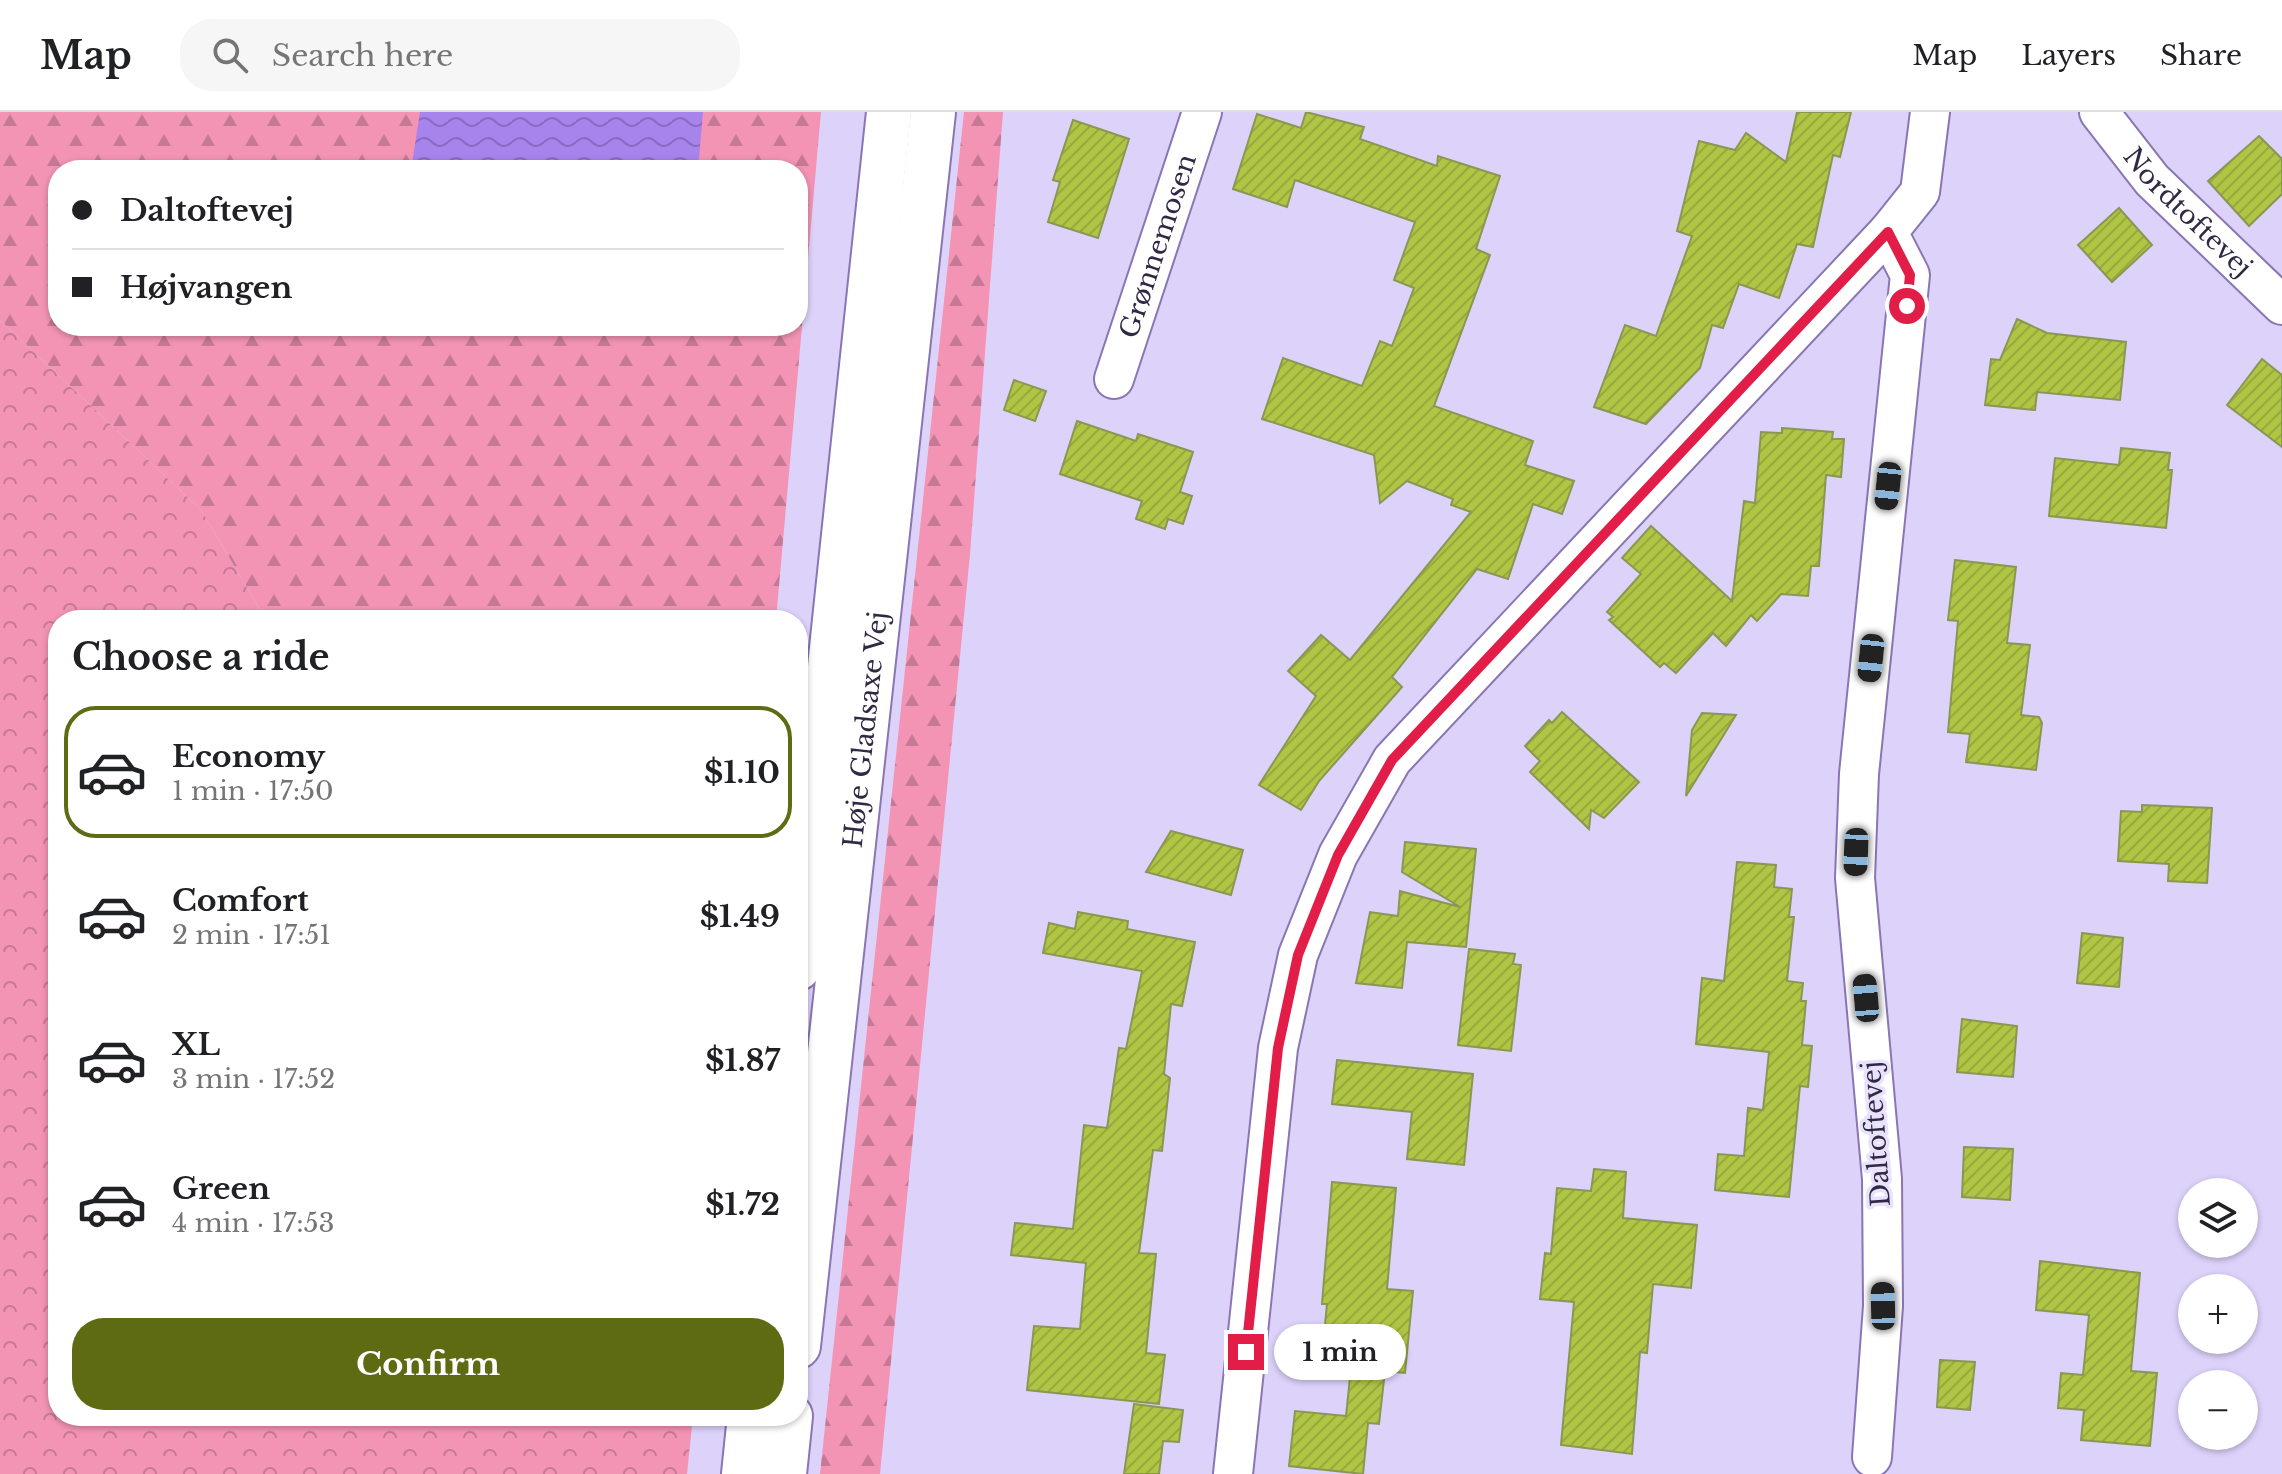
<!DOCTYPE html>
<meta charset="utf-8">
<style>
body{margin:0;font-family:"Libre Baskerville",serif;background:#f6f6f6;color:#202124;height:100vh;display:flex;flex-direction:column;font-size:30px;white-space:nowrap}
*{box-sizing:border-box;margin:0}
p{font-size:26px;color:#757577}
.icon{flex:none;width:44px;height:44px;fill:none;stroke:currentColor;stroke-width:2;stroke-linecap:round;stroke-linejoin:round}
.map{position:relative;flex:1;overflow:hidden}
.side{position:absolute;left:48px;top:498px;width:760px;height:816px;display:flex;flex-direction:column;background:#fff;border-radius:32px;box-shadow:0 2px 6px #0004}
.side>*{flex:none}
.guide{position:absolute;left:48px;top:48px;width:760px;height:176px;border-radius:32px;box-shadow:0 2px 6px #0004;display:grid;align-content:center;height:176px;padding:0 24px;background:#fff}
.tools{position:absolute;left:2178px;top:1066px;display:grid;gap:16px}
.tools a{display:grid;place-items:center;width:80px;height:80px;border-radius:50%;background:#fff;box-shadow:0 2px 6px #0004;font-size:40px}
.end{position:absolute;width:36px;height:36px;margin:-18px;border:10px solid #e11d48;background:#fff;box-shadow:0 0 0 4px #fff}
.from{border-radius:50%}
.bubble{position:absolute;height:56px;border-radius:28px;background:#fff;box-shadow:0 2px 6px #0004;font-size:26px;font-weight:700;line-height:56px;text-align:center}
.car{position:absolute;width:24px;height:48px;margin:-24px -12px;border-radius:10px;box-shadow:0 0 6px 2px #0007;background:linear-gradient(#222 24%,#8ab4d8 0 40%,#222 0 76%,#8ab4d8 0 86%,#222 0)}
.guide b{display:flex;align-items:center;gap:28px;height:76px;font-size:30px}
.guide b+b{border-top:2px solid #e0e0e0}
.guide i{width:20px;height:20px;background:#202124}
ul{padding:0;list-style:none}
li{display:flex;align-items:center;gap:24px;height:132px;margin:0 16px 12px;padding:0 8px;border:4px solid transparent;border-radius:32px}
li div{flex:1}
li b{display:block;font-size:30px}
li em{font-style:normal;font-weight:700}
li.on{border-color:#5e6b13}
li>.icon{width:72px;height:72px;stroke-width:1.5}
h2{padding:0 24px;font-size:36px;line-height:96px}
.primary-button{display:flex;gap:16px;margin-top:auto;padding:16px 24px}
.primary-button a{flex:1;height:92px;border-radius:32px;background:#5e6b13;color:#fff;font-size:32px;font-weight:700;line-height:92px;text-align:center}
header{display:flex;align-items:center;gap:48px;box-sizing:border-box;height:112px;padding:0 40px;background:#fff;border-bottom:2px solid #e0e0e0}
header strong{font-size:38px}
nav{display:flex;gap:44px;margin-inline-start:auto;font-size:28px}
.search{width:560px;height:72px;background:#f6f6f6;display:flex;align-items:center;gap:20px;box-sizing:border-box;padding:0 28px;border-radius:32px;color:#757577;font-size:30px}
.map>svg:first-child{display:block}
.forest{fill:url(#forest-firs);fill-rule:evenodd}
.park{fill:url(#park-crowns)}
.water{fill:url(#water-waves)}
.building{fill:url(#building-hatch);stroke:#8a9753;stroke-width:2}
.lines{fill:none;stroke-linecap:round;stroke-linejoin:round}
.minor-casing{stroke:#8976b3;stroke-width:42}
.tertiary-casing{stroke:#8976b3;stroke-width:48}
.minor{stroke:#fff;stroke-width:38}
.tertiary{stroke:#fff;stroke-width:44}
.route{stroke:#e11d48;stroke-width:10}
.labels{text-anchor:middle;stroke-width:7;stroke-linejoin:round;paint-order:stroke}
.street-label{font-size:26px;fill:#312943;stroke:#e9e2fd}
</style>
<header>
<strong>Map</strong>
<div class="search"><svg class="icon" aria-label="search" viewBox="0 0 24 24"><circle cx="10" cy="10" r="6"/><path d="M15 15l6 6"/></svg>Search here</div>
<nav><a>Map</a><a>Layers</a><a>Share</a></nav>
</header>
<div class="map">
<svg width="2282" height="1362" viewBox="0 0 2282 1362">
<defs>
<pattern id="forest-firs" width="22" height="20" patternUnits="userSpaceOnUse" patternTransform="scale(2)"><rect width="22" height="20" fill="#f394b5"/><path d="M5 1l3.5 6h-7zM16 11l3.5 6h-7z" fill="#c57995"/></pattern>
<pattern id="park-crowns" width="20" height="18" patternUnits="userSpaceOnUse" patternTransform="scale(2)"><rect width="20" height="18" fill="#f394b5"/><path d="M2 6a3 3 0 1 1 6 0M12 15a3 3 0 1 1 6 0" fill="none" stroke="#c57995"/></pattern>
<pattern id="water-waves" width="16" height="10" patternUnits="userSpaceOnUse" patternTransform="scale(2)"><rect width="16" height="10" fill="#a783ec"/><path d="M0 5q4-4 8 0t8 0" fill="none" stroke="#896bc1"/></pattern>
<pattern id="building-hatch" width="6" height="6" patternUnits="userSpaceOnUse" patternTransform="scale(2)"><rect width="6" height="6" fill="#b0c544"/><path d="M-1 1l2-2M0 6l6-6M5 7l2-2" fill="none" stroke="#98a93d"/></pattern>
</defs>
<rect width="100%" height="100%" fill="#ddd2fa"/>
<!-- forest -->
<g class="forest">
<path d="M0 0H821L776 508H266L201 398 0 208ZM58 58H798V214H58Z"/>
<polygon points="964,0 1003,0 970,442 880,1362 820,1362"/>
</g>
<!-- park -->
<polygon class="park" points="0,208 201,398 266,508 58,508 58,1304 693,1304 687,1362 0,1362"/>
<!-- water -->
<polygon class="water" points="420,0 703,0 698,58 411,58"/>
<!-- building -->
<g class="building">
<polygon points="1306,0 1364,15 1360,27 1437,54 1438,44 1500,64 1476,137 1490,143 1434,294 1533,329 1525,353 1574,369 1562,402 1533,392 1508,467 1477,457 1392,565 1402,575 1319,669 1301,698 1259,673 1316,584 1288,559 1321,523 1350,548 1471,400 1451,393 1453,387 1407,369 1380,391 1374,343 1262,307 1283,246 1362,274 1380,229 1392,234 1414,176 1394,168 1415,110 1295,68 1287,95 1233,77 1257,2 1301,16"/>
<polygon points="1797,0 1851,0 1840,45 1833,43 1813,135 1797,132 1779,186 1739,172 1723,216 1712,213 1700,256 1646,312 1594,295 1625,213 1656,224 1692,124 1677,119 1699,29 1735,38 1746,21 1786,50"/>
<polygon points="1073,8 1129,27 1098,126 1048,110 1060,70 1053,68"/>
<polygon points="2259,24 2282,47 2282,82 2249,114 2208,69"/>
<polygon points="2119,96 2152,133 2112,170 2078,133"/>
<polygon points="2017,207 2047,221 2126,230 2120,288 2037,280 2035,298 1985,293 1991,247 2000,248"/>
<polygon points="2262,247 2282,263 2282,335 2227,293"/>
<polygon points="1014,268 1046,279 1035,309 1004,298"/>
<polygon points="1077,309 1136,329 1138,322 1193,340 1180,380 1192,384 1183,412 1168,407 1165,417 1136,407 1142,389 1060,362"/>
<polygon points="1782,316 1833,320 1832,327 1844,327 1841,365 1826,363 1819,454 1811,454 1808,484 1781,482 1757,509 1751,503 1726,534 1713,521 1676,561 1664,551 1660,555 1609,508 1613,505 1607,500 1641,462 1622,446 1651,414 1732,489 1744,389 1755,391 1761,320 1782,321"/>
<polygon points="2121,336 2170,341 2168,358 2172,358 2166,416 2049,404 2055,346 2119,353"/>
<polygon points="1955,448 2016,455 2007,531 2030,533 2021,603 2039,605 2042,611 2036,658 1966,650 1970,622 1948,620 1958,509 1948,508"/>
<polygon points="1562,600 1639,670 1604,706 1591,698 1589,717 1530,660 1540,649 1525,634 1549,608 1552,611"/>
<polygon points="1702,601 1736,603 1686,684 1692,618"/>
<polygon points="2142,693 2212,696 2207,771 2168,769 2169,752 2118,749 2121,699 2142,700"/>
<polygon points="1171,719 1243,738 1231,783 1146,760"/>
<polygon points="1405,730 1476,737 1466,835 1407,830 1402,876 1356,871 1370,800 1398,804 1400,779 1460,795 1402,760"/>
<polygon points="1737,750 1776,753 1774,775 1792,777 1789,805 1794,805 1787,869 1803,871 1801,889 1806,889 1802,933 1812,934 1808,975 1800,974 1789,1085 1715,1078 1718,1042 1744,1044 1748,996 1763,998 1769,940 1696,932 1702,866 1724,869"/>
<polygon points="1078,800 1128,809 1127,817 1195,830 1182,894 1171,892 1164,962 1170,966 1162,1039 1153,1038 1139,1141 1156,1142 1146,1241 1165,1243 1159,1292 1027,1278 1034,1214 1080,1217 1086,1151 1011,1143 1015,1111 1073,1117 1084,1013 1107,1016 1119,936 1126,937 1142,859 1043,841 1049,811 1075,817"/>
<polygon points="2082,821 2123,826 2119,875 2077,871"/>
<polygon points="1469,837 1515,842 1513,852 1521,853 1511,939 1458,933"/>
<polygon points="1962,907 2017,914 2013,965 1957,960"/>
<polygon points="1337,948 1473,962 1464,1053 1407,1047 1412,1000 1332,992"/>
<polygon points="1964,1035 2013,1037 2010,1088 1962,1085"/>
<polygon points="1594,1057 1626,1060 1623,1106 1697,1113 1691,1176 1653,1172 1647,1241 1640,1240 1632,1342 1561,1333 1574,1190 1540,1187 1545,1141 1551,1142 1557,1076 1591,1079"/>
<polygon points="1332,1070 1396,1076 1387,1177 1413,1179 1405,1261 1385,1259 1379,1312 1368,1311 1363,1362 1289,1354 1295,1299 1346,1304 1353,1236 1323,1233 1327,1192 1322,1192"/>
<polygon points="2040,1149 2140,1161 2131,1259 2157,1261 2150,1334 2081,1328 2084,1298 2058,1296 2061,1261 2083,1263 2089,1203 2036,1198"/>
<polygon points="1940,1248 1975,1250 1970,1298 1937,1295"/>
<polygon points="1134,1292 1183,1298 1179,1330 1163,1329 1159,1362 1124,1362"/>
</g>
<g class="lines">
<!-- minor casing -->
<g class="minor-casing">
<g id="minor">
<path id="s1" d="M2099 0 2152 68 2282 193"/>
<path id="s2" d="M1114 267 1202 0"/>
<polyline points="1872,1345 1883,1194 1882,1067 1855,766 1859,662 1910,163 1888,120 1920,80 1930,0"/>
<polyline points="1233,1362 1278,936 1298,843 1338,743 1392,648 1888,120"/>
</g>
</g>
<!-- tertiary casing -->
<g class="tertiary-casing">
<g id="tertiary">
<polyline points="798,856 889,0"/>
<path id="s3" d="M798 1234 933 0"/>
<polyline points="744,1362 750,1304"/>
<polyline points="784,1362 790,1304"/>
</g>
</g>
<!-- minor -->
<use href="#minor" class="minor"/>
<!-- tertiary -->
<use href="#tertiary" class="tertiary"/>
</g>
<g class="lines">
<!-- route -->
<polyline class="route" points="1246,1240 1278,936 1298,843 1338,743 1392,648 1888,120 1910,163 1907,194"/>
</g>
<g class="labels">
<!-- street labels -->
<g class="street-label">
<text dy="9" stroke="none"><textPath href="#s1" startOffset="134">Nordtoftevej</textPath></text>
<text dy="9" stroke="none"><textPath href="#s2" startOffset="140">Grønnemosen</textPath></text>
<text dy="9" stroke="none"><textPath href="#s3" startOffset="620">Høje Gladsaxe Vej</textPath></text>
<text transform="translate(1876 1022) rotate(-94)" y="9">Daltoftevej</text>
</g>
</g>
</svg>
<div class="tools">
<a><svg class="icon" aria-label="layers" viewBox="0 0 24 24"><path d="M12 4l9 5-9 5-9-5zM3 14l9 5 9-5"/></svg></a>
<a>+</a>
<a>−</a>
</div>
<i class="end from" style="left:1907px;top:194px"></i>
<i class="end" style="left:1246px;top:1240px"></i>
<div class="bubble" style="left:1274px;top:1212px;width:132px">1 min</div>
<i class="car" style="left:1888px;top:374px;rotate:186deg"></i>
<i class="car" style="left:1871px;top:546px;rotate:186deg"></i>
<i class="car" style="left:1856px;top:740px;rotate:182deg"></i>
<i class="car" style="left:1866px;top:886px;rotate:355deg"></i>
<i class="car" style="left:1883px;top:1194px;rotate:359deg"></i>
<div class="guide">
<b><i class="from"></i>Daltoftevej</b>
<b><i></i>Højvangen</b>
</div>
<section class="side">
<h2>Choose a ride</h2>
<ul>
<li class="on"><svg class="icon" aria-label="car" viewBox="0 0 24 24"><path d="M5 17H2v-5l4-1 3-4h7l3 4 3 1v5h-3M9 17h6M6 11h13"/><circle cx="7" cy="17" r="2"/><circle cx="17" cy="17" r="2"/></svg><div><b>Economy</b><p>1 min · 17:50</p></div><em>$1.10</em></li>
<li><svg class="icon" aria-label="car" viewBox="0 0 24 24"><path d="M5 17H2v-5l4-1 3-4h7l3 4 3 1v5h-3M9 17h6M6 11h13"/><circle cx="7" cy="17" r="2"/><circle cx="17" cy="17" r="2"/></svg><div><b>Comfort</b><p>2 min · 17:51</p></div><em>$1.49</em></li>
<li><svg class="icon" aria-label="car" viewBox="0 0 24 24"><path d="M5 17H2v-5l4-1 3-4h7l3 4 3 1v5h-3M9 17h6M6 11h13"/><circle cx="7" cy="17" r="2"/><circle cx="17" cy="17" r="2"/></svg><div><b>XL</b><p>3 min · 17:52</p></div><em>$1.87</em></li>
<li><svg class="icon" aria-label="car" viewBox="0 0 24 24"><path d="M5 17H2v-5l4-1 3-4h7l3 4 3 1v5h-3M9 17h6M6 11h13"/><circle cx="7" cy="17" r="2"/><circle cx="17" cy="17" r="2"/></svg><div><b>Green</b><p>4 min · 17:53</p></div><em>$1.72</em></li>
</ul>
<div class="primary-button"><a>Confirm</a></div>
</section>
</div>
